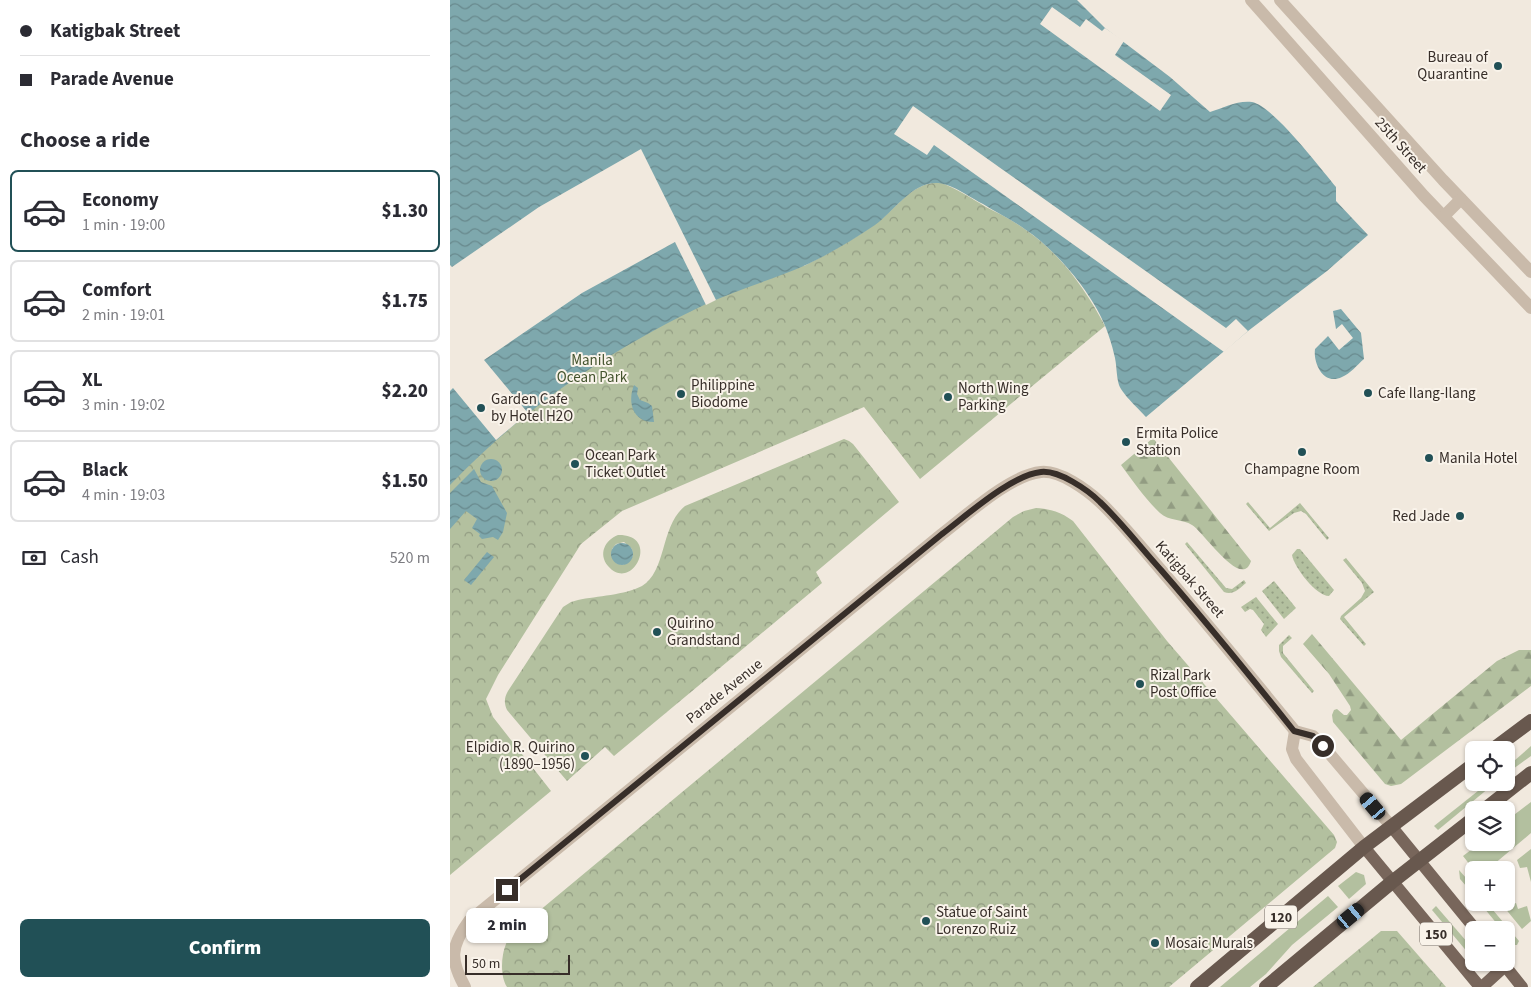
<!DOCTYPE html>
<meta charset="utf-8">
<style>
body{margin:0;font-family:"Source Sans 3",sans-serif;background:#f7f7f7;color:#2b2b33;height:100vh;display:flex;flex-direction:column;font-size:19px;white-space:nowrap}
*{box-sizing:border-box;margin:0}
p{font-size:16px;color:#7c7c81}
.icon{flex:none;width:28px;height:28px;fill:none;stroke:currentColor;stroke-width:2;stroke-linecap:round;stroke-linejoin:round}
.map{position:relative;flex:1;overflow:hidden}
.sheet{display:flex;flex-direction:column;background:#fff;width:450px}
.sheet>*{flex:none}
.top-card{display:grid;align-content:center;height:110px;padding:0 20px;background:#fff}
.buttons{position:absolute;left:1015px;top:741px;display:grid;gap:10px}
.buttons a{display:grid;place-items:center;width:50px;height:50px;border-radius:8px;background:#fff;box-shadow:0 1px 4px #0004;font-size:25px}
.scale{position:absolute;left:15px;bottom:12px;width:105px;box-sizing:border-box;padding-left:5px;border:2px solid #372e29;border-top:0;font-size:14px;line-height:18px;white-space:nowrap;color:#372e29;-webkit-text-stroke:4px #f9f3ea;paint-order:stroke}
.end{position:absolute;width:22px;height:22px;margin:-11px;border:6px solid #372e29;background:#fff;box-shadow:0 0 0 2px #fff}
.from{border-radius:50%}
.bubble{position:absolute;height:35px;border-radius:8px;background:#fff;box-shadow:0 1px 4px #0004;font-size:16px;font-weight:800;line-height:35px;text-align:center}
.car{position:absolute;width:15px;height:30px;margin:-15px -8px;border-radius:6px;box-shadow:0 0 4px 1px #0007;background:linear-gradient(#222 24%,#8ab4d8 0 40%,#222 0 76%,#8ab4d8 0 86%,#222 0)}
.top-card b{display:flex;align-items:center;gap:18px;height:48px;font-size:19px}
.top-card b+b{border-top:1px solid #e1e1e2}
.top-card i{width:12px;height:12px;background:#2b2b33}
ul{padding:0;list-style:none}
li{display:flex;align-items:center;gap:15px;height:82px;margin:0 10px 8px;padding:0 10px;border:2px solid #e1e1e2;border-radius:8px}
li div{flex:1}
li b{display:block;font-size:19px}
li em{font-style:normal;font-weight:800}
li.current{border-color:#215056}
li>.icon{width:45px;height:45px;stroke-width:1.5}
h2{padding:0 20px;font-size:22px;line-height:60px}
.pay{display:flex;align-items:center;gap:12px;height:55px;padding:0 20px;font-size:19px}
.pay p{margin-inline-start:auto}
.primary-button{display:flex;gap:10px;margin-top:auto;padding:10px 20px}
.primary-button a{flex:1;height:58px;border-radius:8px;background:#215056;color:#fff;font-size:20px;font-weight:800;line-height:58px;text-align:center}
main{display:flex;flex:1;min-height:0}
.map>svg:first-child{display:block}
.grass{fill:#b3c09f;fill-rule:evenodd}
.forest{fill:url(#forest-firs)}
.park{fill:url(#park-crowns)}
.garden{fill:url(#garden-dots)}
.water{fill:url(#water-waves)}
.pier{fill:#f1e9de}
.lines{fill:none;stroke-linecap:round;stroke-linejoin:round}
.minor{stroke:#c9baaa;stroke-width:12}
.tertiary{stroke:#c9baaa;stroke-width:12}
.primary{stroke:#78665b;stroke-width:12}
.trunk{stroke:#68584e;stroke-width:14}
.route{stroke:#372e29;stroke-width:6}
.poi-dot{fill:#215056;stroke:#f9f3ea;stroke-width:2}
.labels{text-anchor:middle;stroke-width:4;stroke-linejoin:round;paint-order:stroke}
.shield{fill:#f9f3ea;stroke:#716963;stroke-width:1}
.shield-label{font-size:14px;font-weight:bold;fill:#372e29}
.poi-label{font-size:15px;fill:#372e29;stroke:#f9f3ea;text-anchor:start}
.street-label{font-size:15px;fill:#372e29;stroke:#f9f3ea}
.park-label{font-size:15px;fill:#44542e;stroke:#f9f3ea}
</style>
<main>
<section class="sheet">
<div class="top-card">
<b><i class="from"></i>Katigbak Street</b>
<b><i></i>Parade Avenue</b>
</div>
<h2>Choose a ride</h2>
<ul>
<li class="current"><svg class="icon" aria-label="car" viewBox="0 0 24 24"><path d="M5 17H2v-5l4-1 3-4h7l3 4 3 1v5h-3M9 17h6M6 11h13"/><circle cx="7" cy="17" r="2"/><circle cx="17" cy="17" r="2"/></svg><div><b>Economy</b><p>1 min · 19:00</p></div><em>$1.30</em></li>
<li><svg class="icon" aria-label="car" viewBox="0 0 24 24"><path d="M5 17H2v-5l4-1 3-4h7l3 4 3 1v5h-3M9 17h6M6 11h13"/><circle cx="7" cy="17" r="2"/><circle cx="17" cy="17" r="2"/></svg><div><b>Comfort</b><p>2 min · 19:01</p></div><em>$1.75</em></li>
<li><svg class="icon" aria-label="car" viewBox="0 0 24 24"><path d="M5 17H2v-5l4-1 3-4h7l3 4 3 1v5h-3M9 17h6M6 11h13"/><circle cx="7" cy="17" r="2"/><circle cx="17" cy="17" r="2"/></svg><div><b>XL</b><p>3 min · 19:02</p></div><em>$2.20</em></li>
<li><svg class="icon" aria-label="car" viewBox="0 0 24 24"><path d="M5 17H2v-5l4-1 3-4h7l3 4 3 1v5h-3M9 17h6M6 11h13"/><circle cx="7" cy="17" r="2"/><circle cx="17" cy="17" r="2"/></svg><div><b>Black</b><p>4 min · 19:03</p></div><em>$1.50</em></li>
</ul>
<div class="pay"><svg class="icon" aria-label="cash" viewBox="0 0 24 24"><path d="M3 7h18v10H3z"/><circle cx="12" cy="12" r="2"/></svg>Cash<p>520 m</p></div>
<div class="primary-button"><a>Confirm</a></div>
</section>
<div class="map">
<svg width="1081" height="987" viewBox="0 0 1081 987">
<defs>
<pattern id="forest-firs" width="22" height="20" patternUnits="userSpaceOnUse" patternTransform="scale(1.25)"><rect width="22" height="20" fill="#b3c09f"/><path d="M5 1l3.5 6h-7zM16 11l3.5 6h-7z" fill="#929c82"/></pattern>
<pattern id="park-crowns" width="20" height="18" patternUnits="userSpaceOnUse" patternTransform="scale(1.25)"><rect width="20" height="18" fill="#b3c09f"/><path d="M2 6a3 3 0 1 1 6 0M12 15a3 3 0 1 1 6 0" fill="none" stroke="#929c82"/></pattern>
<pattern id="garden-dots" width="8" height="8" patternUnits="userSpaceOnUse" patternTransform="scale(1.25)"><rect width="8" height="8" fill="#b3c09f"/><path d="M2 2h.1M6 6h.1" fill="none" stroke="#929c82" stroke-width="1.8" stroke-linecap="round"/></pattern>
<pattern id="water-waves" width="16" height="10" patternUnits="userSpaceOnUse" patternTransform="scale(1.25)"><rect width="16" height="10" fill="#7ea8ad"/><path d="M0 5q4-4 8 0t8 0" fill="none" stroke="#68898d"/></pattern>
</defs>
<rect width="100%" height="100%" fill="#f1e9de"/>
<!-- grass -->
<g class="grass">
<path d="M168 535C212 534 182 594 158 566 148 554 155 540 168 535ZM174 542 182 549 183 556 173 565 166 563 162 549 166 544Z"/>
<polygon points="1081,746 1081,756 1056,774 1056,768"/>
<polygon points="1038,783 1045,783 988,830 984,826"/>
<polygon points="1081,802 1081,833 1037,870 1024,870 1013,856 1030,843 1056,842 1056,821"/>
<polygon points="1081,849 1081,882 1077,867 1070,868 1067,860"/>
<polygon points="1009,870 1024,887 1024,895 1010,879"/>
<polygon points="906,872 914,875 916,884 899,899 888,886"/>
<polygon points="1060,884 1065,899 1051,905 1049,903 1056,902 1056,885"/>
<polygon points="878,896 888,907 842,945 816,974 800,987 770,987"/>
<polygon points="1030,903 1037,903 1069,941 1067,945 1065,945 1056,935 1056,930 1052,930"/>
<polygon points="1066,903 1068,909 1077,906 1081,921 1072,929 1054,907"/>
<polygon points="986,906 1024,950 1024,960 982,910"/>
</g>
<!-- forest -->
<g class="forest">
<path d="M703 438 801 561C792 591 753 531 742 525 733 519 718 521 710 513 695 499 683 481 671 465Z"/>
<polygon points="862,634 951,740 1047,661 1069,650 1081,650 1081,686 951,784 941,786 935,784 883,722 882,715 884,710 887,709 894,715 897,715 901,710 900,706 879,674 853,644"/>
</g>
<!-- park -->
<g class="park">
<path d="M489 182C506 188 521 198 536 207 550 214 564 221 576 230 611 254 636 290 655 326L470 479 414 407 172 511 131 544 48 675 36 699 43 717 101 791 0 875V265L354 266C379 253 403 240 425 224 447 209 459 184 489 182Z"/>
<path d="M394 439 399 441 403 444 449 502 366 572 372 583 164 756 155 747 117 781 57 710C54 703 54 698 58 691L113 607 121 602 128 600C147 596 175 595 192 586 217 571 210 526 235 506Z"/>
<path d="M586 508C601 509 611 512 623 521L717 641 884 835 887 842 885 848 719 987H57C50 976 51 956 56 944 57 939 62 935 65 931L563 517 574 511Z"/>
<polygon points="931,931 947,931 996,987 863,987"/>
</g>
<!-- garden -->
<g class="garden">
<polygon points="798,502 820,528 850,503 879,538 877,540 856,514 851,511 844,513 819,531 796,504"/>
<path d="M737 542 776 588 782 589 794 580 796 583C790 588 783 596 774 592L735 544Z"/>
<path d="M847 549H850L884 590 879 596C866 596 844 567 842 555Z"/>
<polygon points="896,558 924,592 894,617 916,644 914,646 890,619 891,616 911,598 915,591 912,583 893,560"/>
<polygon points="824,581 846,608 834,619 812,591"/>
<polygon points="806,597 828,624 816,637 811,630 814,624 803,610 800,609 795,612 791,607"/>
<polygon points="839,635 842,638 833,646 833,653 864,691 862,693 831,657 829,651 829,645"/>
</g>
<!-- water -->
<g class="water">
<path d="M0 0H627L655 28 720 77 760 112C773 108 788 100 802 102 823 106 870 168 886 187V201L918 235 877 271 798 331 696 417C689 409 673 395 669 385 666 376 667 364 664 354 662 345 659 336 656 328 643 294 606 250 576 230 563 220 547 213 533 204 521 198 509 189 497 185 467 174 446 210 425 225 409 236 392 246 374 256 337 276 295 286 256 304 161 349 73 408 0 485Z"/>
<path d="M891 309 911 333 914 359C907 365 900 374 892 377 874 386 863 364 865 349L878 336 889 350 903 338 892 324 886 329 883 311Z"/>
<path d="M184 385 188 388 187 394 190 400 198 403 202 406 204 422C183 422 177 403 184 385Z"/>
<circle cx="41" cy="470" r="11"/>
<polygon points="24,469 31,482 42,486 57,513 53,532 48,540 43,537 32,539 29,536 30,534 22,528 27,519 16,511 0,529 0,493"/>
<circle cx="172" cy="554" r="11"/>
<polygon points="37,552 44,557 21,585 14,580"/>
</g>
<!-- pier -->
<g class="pier">
<polygon points="602,7 630,27 636,19 652,31 655,28 674,41 665,55 721,95 710,111 590,24"/>
<polygon points="463,106 776,328 786,319 798,331 774,352 484,145 477,155 444,134"/>
<polygon points="191,149 266,300 256,305 225,242 132,293 34,360 78,413 46,440 3,388 0,391 0,265 2,267 89,207"/>
</g>
<g class="lines">
<!-- minor -->
<g class="minor">
<polyline points="845,731 842,749 846,759 914,847"/>
<path d="M15 987C0 960 0 947 19 921L492 534C517 515 560 475 591 472 610 470 637 490 650 502 672 523 692 548 711 570 757 623 801 677 845 731L863 736 873 746 941 826"/>
</g>
<!-- tertiary -->
<g class="tertiary">
<polyline points="801,0 974,196 1081,308"/>
<polyline points="830,0 993,180 1081,272"/>
<polyline points="994,216 1011,199"/>
</g>
<!-- primary -->
<g class="primary">
<polyline points="941,826 1026,930"/>
<polyline points="914,847 1030,987"/>
<polyline points="1052,962 1072,987"/>
<polyline points="1032,987 1055,966"/>
</g>
<!-- trunk -->
<g class="trunk">
<polyline points="1042,750 1081,721"/>
<polyline points="1034,810 1081,773"/>
<polyline points="747,987 914,847 1024,764"/>
<polyline points="816,987 942,882 1024,818"/>
</g>
</g>
<g class="lines">
<!-- route -->
<path class="route" d="M57 890 492 534C516 516 561 475 591 472 609 470 638 490 650 502 672 523 691 548 711 570 757 623 801 677 844 731L863 736 873 746"/>
</g>
<!-- markers -->
<g class="poi-dot">
<circle cx="1048" cy="66" r="5"/>
<circle cx="918" cy="393" r="5"/>
<circle cx="231" cy="394" r="5"/>
<circle cx="498" cy="397" r="5"/>
<circle cx="31" cy="408" r="5"/>
<circle cx="676" cy="442" r="5"/>
<circle cx="852" cy="452" r="5"/>
<circle cx="979" cy="458" r="5"/>
<circle cx="125" cy="464" r="5"/>
<circle cx="1010" cy="516" r="5"/>
<circle cx="207" cy="632" r="5"/>
<circle cx="690" cy="684" r="5"/>
<circle cx="135" cy="756" r="5"/>
<circle cx="476" cy="921" r="5"/>
<circle cx="705" cy="943" r="5"/>
</g>
<g class="labels">
<!-- shield labels -->
<g class="shield">
<rect x="815" y="905.5" width="32" height="23" rx="4"/>
<rect x="970" y="922.5" width="32" height="23" rx="4"/>
</g>
<g class="shield-label">
<text x="831" y="922">120</text>
<text x="986" y="939">150</text>
</g>
<!-- poi labels -->
<g class="poi-label">
<text x="1038" y="62" text-anchor="end">Bureau of<tspan x="1038" dy="17">Quarantine</tspan></text>
<text x="241" y="390">Philippine<tspan x="241" dy="17">Biodome</tspan></text>
<text x="508" y="393">North Wing<tspan x="508" dy="17">Parking</tspan></text>
<text x="928" y="398">Cafe Ilang-Ilang</text>
<text x="41" y="404">Garden Cafe<tspan x="41" dy="17">by Hotel H2O</tspan></text>
<text x="686" y="438">Ermita Police<tspan x="686" dy="17">Station</tspan></text>
<text x="135" y="460">Ocean Park<tspan x="135" dy="17">Ticket Outlet</tspan></text>
<text x="989" y="463">Manila Hotel</text>
<text x="852" y="474" text-anchor="middle">Champagne Room</text>
<text x="1000" y="521" text-anchor="end">Red Jade</text>
<text x="217" y="628">Quirino<tspan x="217" dy="17">Grandstand</tspan></text>
<text x="700" y="680">Rizal Park<tspan x="700" dy="17">Post Office</tspan></text>
<text x="125" y="752" text-anchor="end">Elpidio R. Quirino<tspan x="125" dy="17">(1890–1956)</tspan></text>
<text x="486" y="917">Statue of Saint<tspan x="486" dy="17">Lorenzo Ruiz</tspan></text>
<text x="715" y="948">Mosaic Murals</text>
</g>
<!-- street labels -->
<g class="street-label">
<text transform="translate(951 145) rotate(48)" y="5">25th Street</text>
<text transform="translate(740 579) rotate(49)" y="5">Katigbak Street</text>
<text transform="translate(274 691) rotate(-39)" y="5">Parade Avenue</text>
</g>
<!-- park labels -->
<g class="park-label">
<text x="142" y="365">Manila<tspan x="142" dy="17">Ocean Park</tspan></text>
</g>
</g>
</svg>
<div class="buttons">
<a><svg class="icon" aria-label="locate" viewBox="0 0 24 24"><circle cx="12" cy="12" r="6"/><path d="M12 2v4M12 18v4M2 12h4M18 12h4"/></svg></a>
<a><svg class="icon" aria-label="layers" viewBox="0 0 24 24"><path d="M12 4l9 5-9 5-9-5zM3 14l9 5 9-5"/></svg></a>
<a>+</a>
<a>−</a>
</div>
<div class="scale">50 m</div>
<i class="end from" style="left:873px;top:746px"></i>
<i class="end" style="left:57px;top:890px"></i>
<div class="bubble" style="left:16px;top:908px;width:82px">2 min</div>
<i class="car" style="left:923px;top:806px;rotate:320deg"></i>
<i class="car" style="left:901px;top:916px;rotate:50deg"></i>
</div>
</main>
